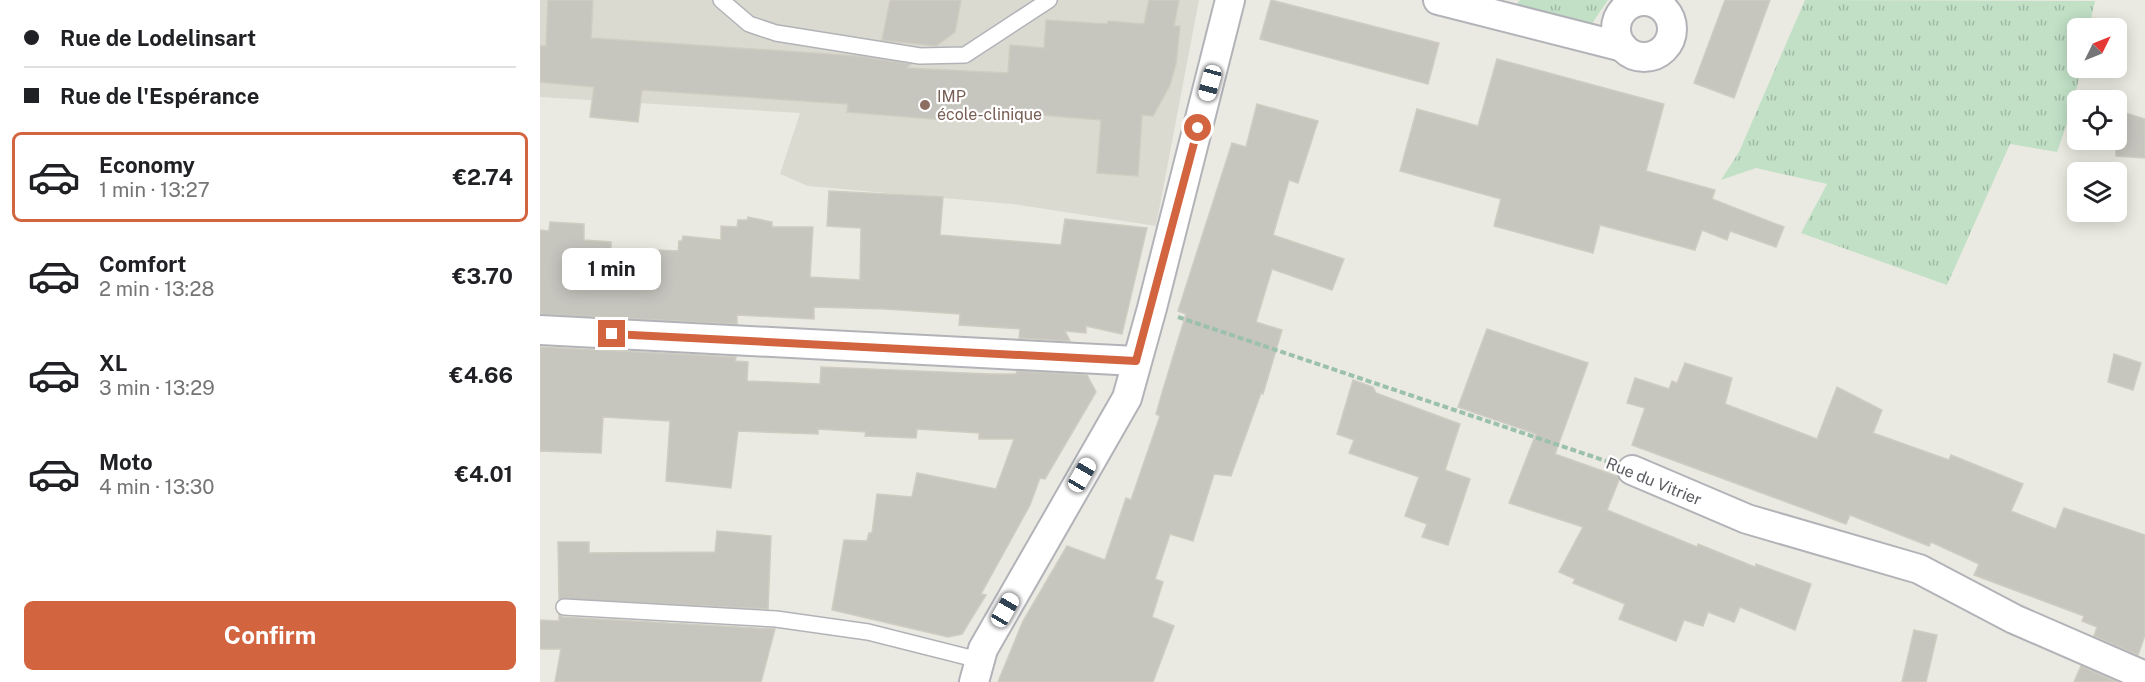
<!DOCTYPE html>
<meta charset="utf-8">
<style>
body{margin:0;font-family:"Public Sans",sans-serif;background:#f2f2f2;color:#202124;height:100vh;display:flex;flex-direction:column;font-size:22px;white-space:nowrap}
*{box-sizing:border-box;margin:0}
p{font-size:20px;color:#757577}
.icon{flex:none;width:33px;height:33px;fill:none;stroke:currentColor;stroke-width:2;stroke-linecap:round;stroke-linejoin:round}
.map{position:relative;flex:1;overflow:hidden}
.sheet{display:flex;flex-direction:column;background:#fff;width:540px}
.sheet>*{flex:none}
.top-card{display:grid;align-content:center;height:132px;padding:0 24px;background:#fff}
.needle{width:39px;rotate:47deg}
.buttons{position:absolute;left:1527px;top:18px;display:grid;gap:12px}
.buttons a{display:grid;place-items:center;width:60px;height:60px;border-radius:9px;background:#fff;box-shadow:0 3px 15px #0003;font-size:30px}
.end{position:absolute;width:27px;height:27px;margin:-14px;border:8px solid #d36440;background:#fff;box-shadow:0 0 0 3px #fff}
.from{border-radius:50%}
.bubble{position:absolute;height:42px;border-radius:9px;background:#fff;box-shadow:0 3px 15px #0003;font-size:20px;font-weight:700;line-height:42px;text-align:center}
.car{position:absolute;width:18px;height:36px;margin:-18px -9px;border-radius:8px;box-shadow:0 0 4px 2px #0007;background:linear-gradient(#fff 24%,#345 0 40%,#fff 0 76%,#345 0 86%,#fff 0)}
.top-card b{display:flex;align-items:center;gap:21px;height:57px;font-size:22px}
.top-card b+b{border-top:2px solid #e0e0e0}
.top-card i{width:15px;height:15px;background:#202124}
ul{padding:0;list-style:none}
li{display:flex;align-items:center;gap:18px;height:90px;margin:0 12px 9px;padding:0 12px;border:3px solid transparent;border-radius:9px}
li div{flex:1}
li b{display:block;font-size:22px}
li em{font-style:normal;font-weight:700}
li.current{border-color:#d36440}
li>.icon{width:54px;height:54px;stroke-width:1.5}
.primary-button{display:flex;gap:12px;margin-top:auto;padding:12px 24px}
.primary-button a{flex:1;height:69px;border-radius:9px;background:#d36440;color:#fff;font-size:24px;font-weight:700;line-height:69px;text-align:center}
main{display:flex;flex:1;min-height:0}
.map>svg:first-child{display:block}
.education{fill:#dbdad0}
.grass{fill:url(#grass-tufts)}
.building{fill:#c6c5be;stroke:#cfcdc1;stroke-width:1.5}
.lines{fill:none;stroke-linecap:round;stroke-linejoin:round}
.lane-casing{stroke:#b2b3b8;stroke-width:18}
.street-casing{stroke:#b2b3b8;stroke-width:32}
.path{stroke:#9bc0ac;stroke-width:4;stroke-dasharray:6 3;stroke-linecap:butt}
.lane{stroke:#fff;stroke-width:15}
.street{stroke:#fff;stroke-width:28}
.route{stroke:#d36440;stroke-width:8}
.education-dot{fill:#8d6e63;stroke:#fff;stroke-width:2}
.labels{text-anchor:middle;stroke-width:4.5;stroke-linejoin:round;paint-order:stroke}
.education-label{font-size:16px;fill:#785e54;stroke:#fff;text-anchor:start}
.street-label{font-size:16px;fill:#5a5c61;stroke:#fff}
</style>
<main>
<section class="sheet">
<div class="top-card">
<b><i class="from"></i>Rue de Lodelinsart</b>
<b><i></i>Rue de l'Espérance</b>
</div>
<ul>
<li class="current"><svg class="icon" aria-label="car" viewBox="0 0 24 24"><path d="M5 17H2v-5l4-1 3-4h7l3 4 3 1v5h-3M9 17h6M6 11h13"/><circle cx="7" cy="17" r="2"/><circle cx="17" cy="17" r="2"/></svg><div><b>Economy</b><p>1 min · 13:27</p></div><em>€2.74</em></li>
<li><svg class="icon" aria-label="car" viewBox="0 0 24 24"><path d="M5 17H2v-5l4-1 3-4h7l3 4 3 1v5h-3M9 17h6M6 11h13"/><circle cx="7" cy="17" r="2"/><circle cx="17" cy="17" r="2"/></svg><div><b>Comfort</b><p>2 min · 13:28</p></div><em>€3.70</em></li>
<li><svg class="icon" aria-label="car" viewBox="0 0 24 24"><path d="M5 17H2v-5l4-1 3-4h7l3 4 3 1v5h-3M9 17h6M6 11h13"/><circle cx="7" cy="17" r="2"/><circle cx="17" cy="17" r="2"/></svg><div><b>XL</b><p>3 min · 13:29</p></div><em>€4.66</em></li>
<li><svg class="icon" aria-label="car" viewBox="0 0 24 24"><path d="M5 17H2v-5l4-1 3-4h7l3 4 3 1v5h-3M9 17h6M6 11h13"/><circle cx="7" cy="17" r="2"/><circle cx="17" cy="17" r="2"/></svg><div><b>Moto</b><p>4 min · 13:30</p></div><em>€4.01</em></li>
</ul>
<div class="primary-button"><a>Confirm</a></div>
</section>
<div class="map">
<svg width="1605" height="682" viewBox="0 0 1605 682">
<defs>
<pattern id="grass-tufts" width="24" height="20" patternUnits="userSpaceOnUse" patternTransform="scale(1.5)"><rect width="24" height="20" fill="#c1e0c6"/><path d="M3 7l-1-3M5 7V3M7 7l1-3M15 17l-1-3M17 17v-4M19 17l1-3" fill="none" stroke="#a0b9a4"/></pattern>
</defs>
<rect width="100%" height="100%" fill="#ebeae2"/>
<!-- education -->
<polygon class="education" points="0,0 659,0 616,226 472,204 268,186 240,174 260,113 0,97"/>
<!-- grass -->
<g class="grass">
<polygon points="980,0 1068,0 1051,25 975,6"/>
<polygon points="1265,0 1555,1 1549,28 1538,28 1538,68 1541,68 1533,106 1517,152 1470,144 1407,285 1261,233 1287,184 1216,168 1181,180 1199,152"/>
</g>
<!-- building -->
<g class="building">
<polygon points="8,0 53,0 51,38 317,56 371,64 367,68 468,73 470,45 504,48 506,20 567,24 568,21 604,24 609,0 639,0 634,26 640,26 636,64 630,85 613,116 602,115 598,176 557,173 561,120 501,115 501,121 418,116 418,121 307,112 308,104 102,90 98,122 50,117 54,87 0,82 0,46 6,46"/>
<polygon points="350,0 421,0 415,32 396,46 342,40"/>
<polygon points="731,0 899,43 888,84 720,39"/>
<polygon points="1185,0 1230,0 1194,98 1154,83"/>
<polygon points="957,59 1124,104 1106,171 1175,190 1172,199 1244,227 1236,247 1190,231 1187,240 1162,230 1155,250 1060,225 1053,253 954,226 961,199 860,171 877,109 938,126"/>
<polygon points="717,104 778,121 758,183 749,180 733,235 804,259 792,290 732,269 716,322 742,330 723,394 721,393 691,476 674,474 653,541 630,534 615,579 623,582 612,617 634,626 613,682 458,682 483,621 527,546 565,560 586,498 591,500 620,416 616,414 622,393 646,314 638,311 692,143 706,147"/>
<polygon points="1576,110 1605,119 1605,158 1576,156"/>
<polygon points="289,191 403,197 400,235 521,245 525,219 607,228 582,334 546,326 546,333 525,331 530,341 479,338 480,329 419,325 420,314 345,309 274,307 274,319 197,315 197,324 0,314 0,230 9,231 10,222 44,224 44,240 71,242 71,251 119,253 119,250 138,251 139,241 142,241 143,236 181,240 181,226 197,227 198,220 207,220 208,217 232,222 232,227 273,227 270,277 320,280 321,228 287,226"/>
<polygon points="947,329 1048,363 1015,454 1077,476 1079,480 1067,510 1157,547 1158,544 1215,567 1216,564 1271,584 1255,630 1200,607 1194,622 1168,612 1163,626 1144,620 1136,641 1079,619 1085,604 1033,583 1035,579 1019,572 1043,527 969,503 996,434 918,407"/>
<polygon points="0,347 196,357 195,361 208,362 207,381 280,384 281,367 451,374 476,374 477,371 547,375 556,392 505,479 500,478 490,505 441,594 446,595 422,634 408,637 292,610 304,540 327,541 329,533 332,533 337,494 372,497 377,473 456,489 474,439 439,439 439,433 377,429 376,438 325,436 326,432 278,429 278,434 198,431 191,488 126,481 130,421 63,417 61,453 0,451"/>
<polygon points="1574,354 1601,363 1593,390 1568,382"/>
<polygon points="1145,363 1192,378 1185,404 1277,439 1297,387 1342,410 1333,433 1409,460 1411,455 1483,484 1471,511 1516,529 1524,508 1605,535 1605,635 1598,655 1554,636 1557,627 1542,621 1544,616 1434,575 1439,564 1391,542 1389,546 1310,515 1306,524 1092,445 1105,408 1087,403 1095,378 1129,389 1132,381 1137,383"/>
<polygon points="813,380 833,387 836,393 920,424 905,470 930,479 908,545 882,537 887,524 865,516 879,477 809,453 814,440 797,434"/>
<polygon points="177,531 231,536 228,609 19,599 18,542 49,542 49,553 175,552"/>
<polygon points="19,615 23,617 235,629 221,682 15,682 21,649 0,649 0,620 19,621"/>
<polygon points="1374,630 1397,635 1386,682 1362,682"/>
<polygon points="1541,666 1577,682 1534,682"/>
</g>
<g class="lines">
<!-- lane casing -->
<g class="lane-casing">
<g id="lane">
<polyline points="181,0 209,24 236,33 380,56 425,55 509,0"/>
<polyline points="24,607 236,619 328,632 439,660"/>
</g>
</g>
<!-- street casing -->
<g class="street-casing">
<g id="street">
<polyline points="898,0 1083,47"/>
<circle cx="1104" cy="29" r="28"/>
<polyline points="0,330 596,361"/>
<polyline points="1092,470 1207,519 1379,569 1474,619 1605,676"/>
<polyline points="434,682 443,649 587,398 612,308 690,0"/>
</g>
</g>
<!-- path -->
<polyline class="path" points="638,317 1066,461"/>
<!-- lane -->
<use href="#lane" class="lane"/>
<!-- street -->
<use href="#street" class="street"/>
</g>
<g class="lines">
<!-- route -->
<polyline class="route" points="72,334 596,361 658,128"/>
</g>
<!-- markers -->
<circle class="education-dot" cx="385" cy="105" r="6"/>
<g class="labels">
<!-- education labels -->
<g class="education-label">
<text x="397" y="102">IMP<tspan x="397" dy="18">école-clinique</tspan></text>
</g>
<!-- street labels -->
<g class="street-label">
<text transform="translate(1114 481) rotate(22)" y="6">Rue du Vitrier</text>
</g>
</g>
</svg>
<div class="buttons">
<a><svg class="needle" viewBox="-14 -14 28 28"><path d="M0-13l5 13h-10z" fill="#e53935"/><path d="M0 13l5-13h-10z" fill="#757577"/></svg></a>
<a><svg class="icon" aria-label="locate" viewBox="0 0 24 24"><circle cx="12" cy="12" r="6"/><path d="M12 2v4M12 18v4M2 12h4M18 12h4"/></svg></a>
<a><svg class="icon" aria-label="layers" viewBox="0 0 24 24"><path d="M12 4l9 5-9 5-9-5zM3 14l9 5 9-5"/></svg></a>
</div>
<i class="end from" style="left:658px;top:128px"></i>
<i class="end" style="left:72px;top:334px"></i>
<div class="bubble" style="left:22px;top:248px;width:99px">1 min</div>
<i class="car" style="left:670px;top:83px;rotate:195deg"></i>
<i class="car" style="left:542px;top:475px;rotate:30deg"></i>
<i class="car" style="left:465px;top:610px;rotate:30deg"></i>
</div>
</main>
